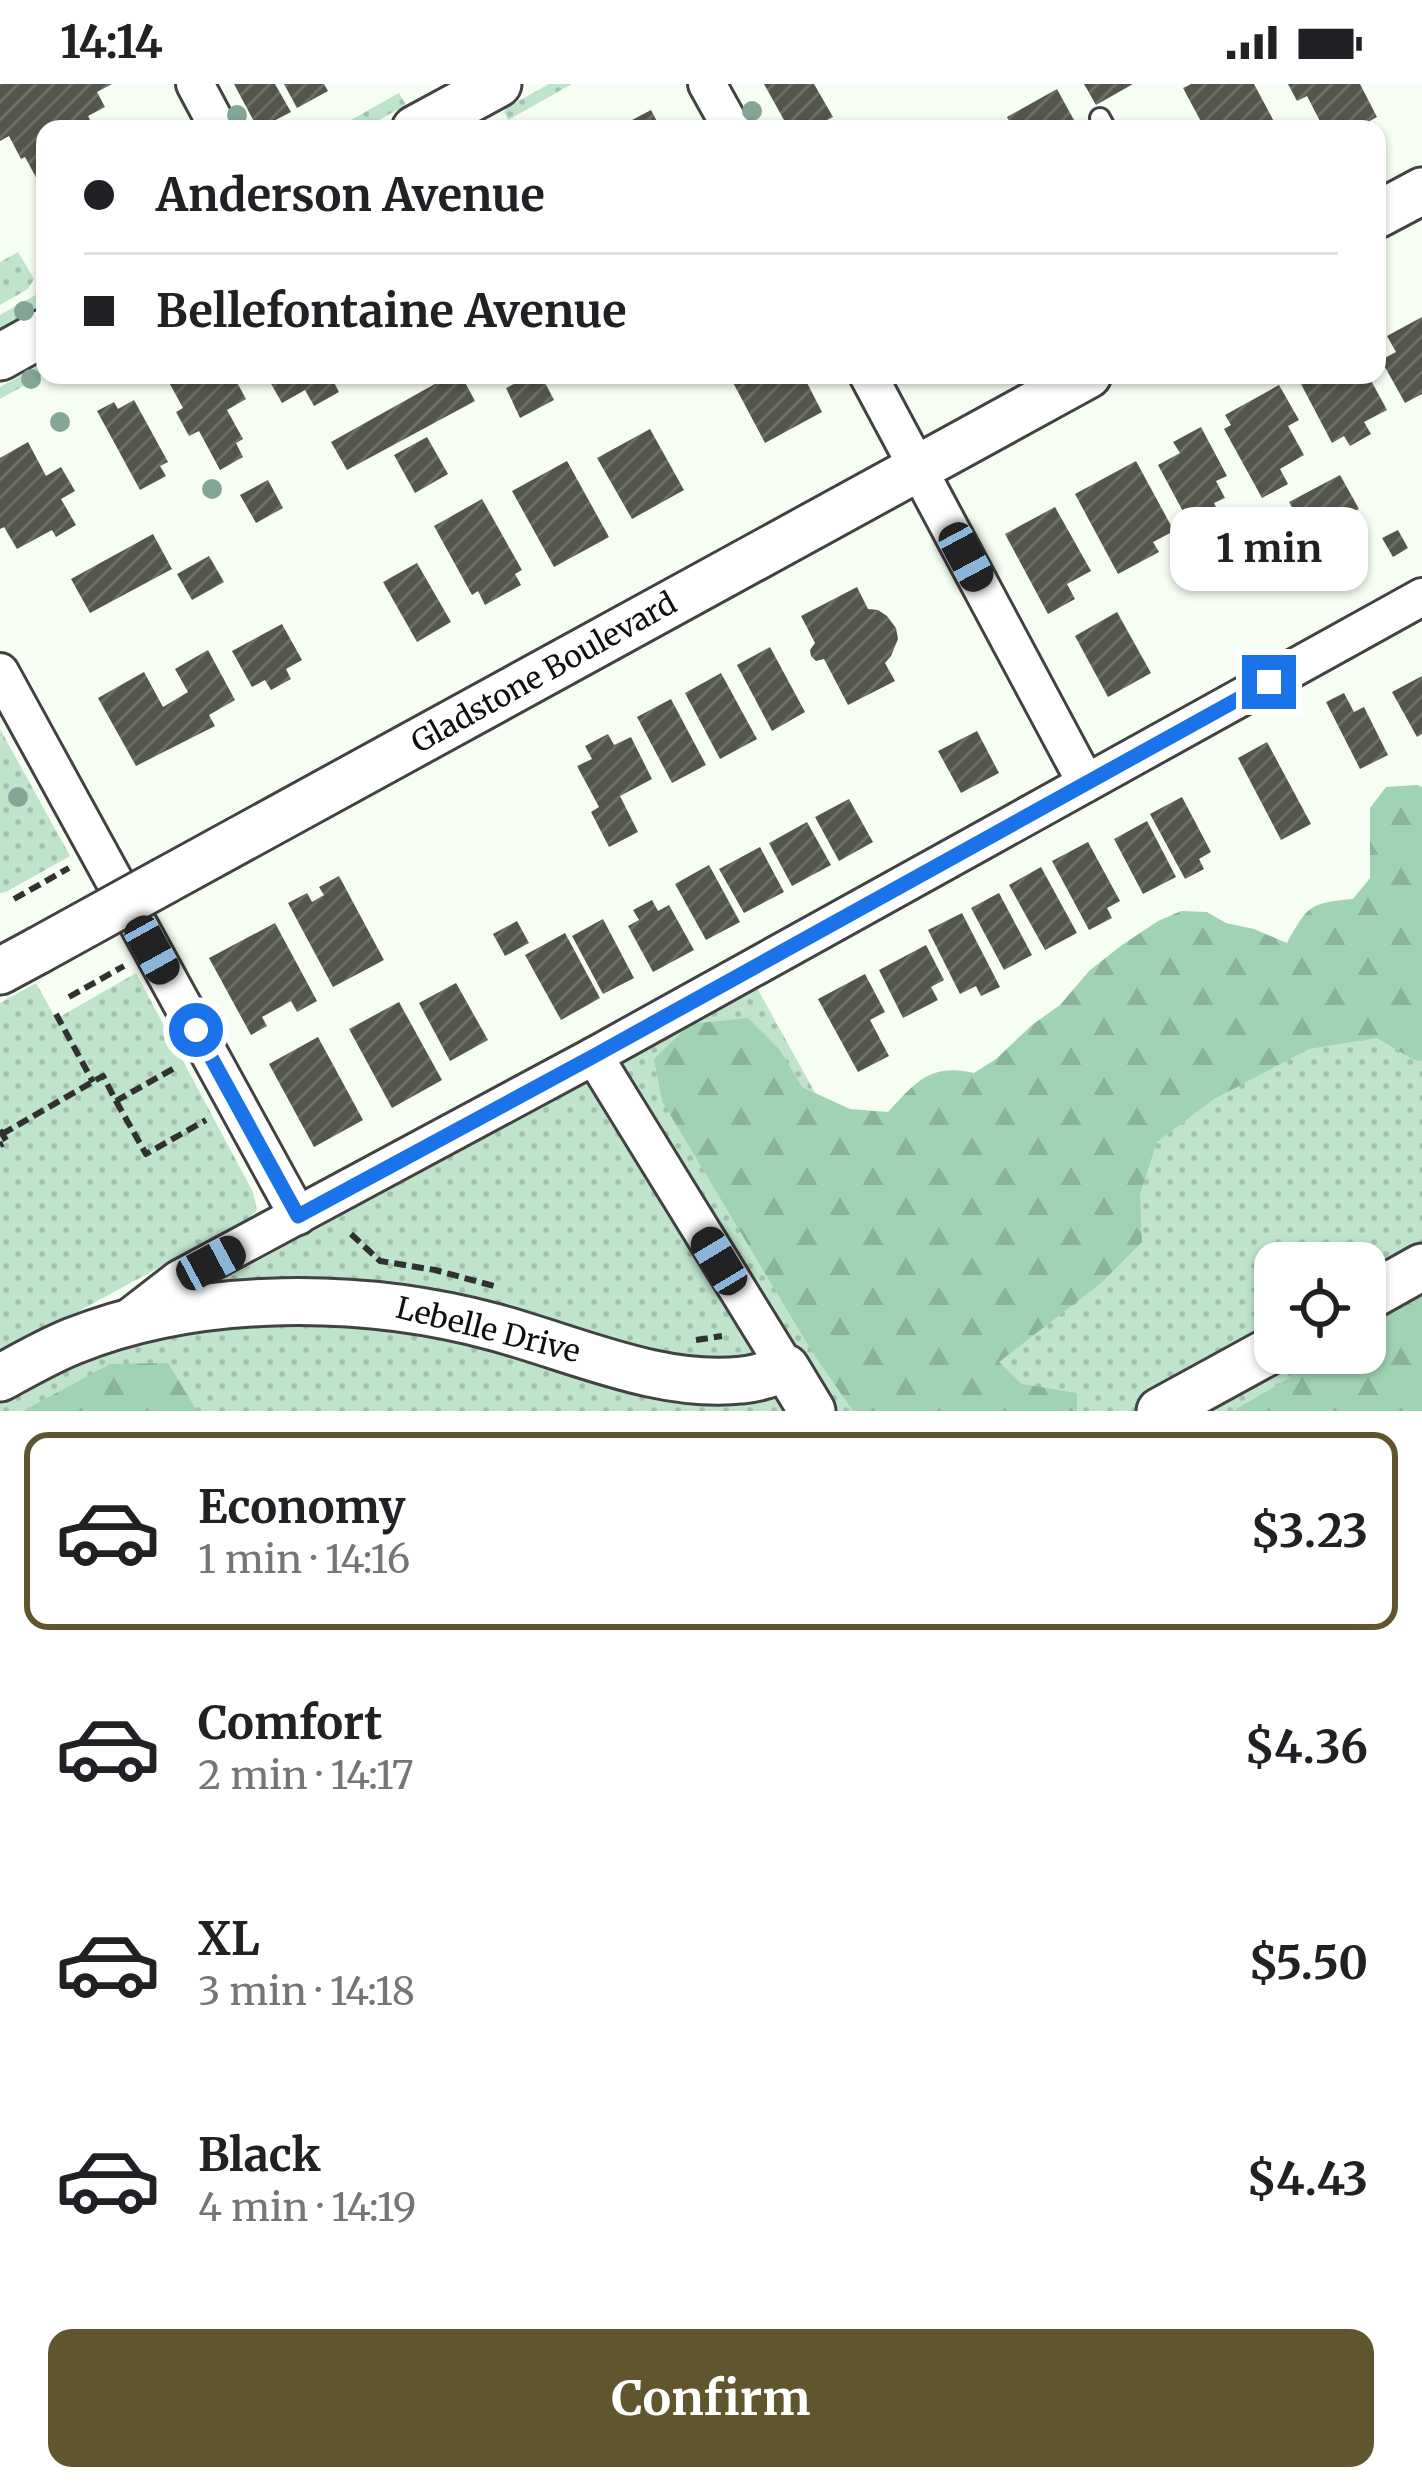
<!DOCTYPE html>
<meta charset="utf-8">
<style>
body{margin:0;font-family:Merriweather,serif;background:#f6f6f6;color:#202124;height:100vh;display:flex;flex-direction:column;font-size:45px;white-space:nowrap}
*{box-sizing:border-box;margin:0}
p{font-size:39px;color:#757577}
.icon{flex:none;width:66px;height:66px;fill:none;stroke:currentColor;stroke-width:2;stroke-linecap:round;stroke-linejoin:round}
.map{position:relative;height:1327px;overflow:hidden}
.side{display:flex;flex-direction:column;background:#fff;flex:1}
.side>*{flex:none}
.banner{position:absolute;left:36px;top:36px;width:1350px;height:264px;border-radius:24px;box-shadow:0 3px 9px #0004;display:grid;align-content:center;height:264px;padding:0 48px;background:#fff}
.tools{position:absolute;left:1254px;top:1158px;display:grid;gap:24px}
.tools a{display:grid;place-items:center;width:132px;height:132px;border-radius:24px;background:#fff;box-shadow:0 3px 9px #0004;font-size:60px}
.end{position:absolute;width:54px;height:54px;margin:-27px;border:15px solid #1a73e8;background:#fff;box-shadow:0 0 0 6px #fff}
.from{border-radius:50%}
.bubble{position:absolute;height:84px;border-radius:24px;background:#fff;box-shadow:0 3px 9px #0004;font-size:39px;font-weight:700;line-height:84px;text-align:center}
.car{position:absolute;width:36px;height:72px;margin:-36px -18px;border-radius:15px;box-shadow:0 0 9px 3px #0007;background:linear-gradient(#222 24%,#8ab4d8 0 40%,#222 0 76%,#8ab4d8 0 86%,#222 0)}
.banner b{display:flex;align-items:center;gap:42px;height:114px;font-size:45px}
.banner b+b{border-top:3px solid #e0e0e0}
.banner i{width:30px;height:30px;background:#202124}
ul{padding:21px 0 0;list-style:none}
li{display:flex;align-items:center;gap:36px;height:198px;margin:0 24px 18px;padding:0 24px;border:6px solid transparent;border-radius:24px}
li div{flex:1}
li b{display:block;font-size:45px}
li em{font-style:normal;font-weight:700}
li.current{border-color:#60552d}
li>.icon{width:108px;height:108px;stroke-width:1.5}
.button{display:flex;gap:24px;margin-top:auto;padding:24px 48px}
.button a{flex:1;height:138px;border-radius:24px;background:#60552d;color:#fff;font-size:48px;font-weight:700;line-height:138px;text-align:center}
.status{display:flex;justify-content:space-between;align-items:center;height:84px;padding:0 60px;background:#fff;direction:ltr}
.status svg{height:33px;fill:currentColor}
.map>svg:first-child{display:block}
.green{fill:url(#green-dots);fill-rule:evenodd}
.forest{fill:url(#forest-firs)}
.building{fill:url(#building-hatch)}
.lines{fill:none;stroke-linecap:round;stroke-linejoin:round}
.service-casing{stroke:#424242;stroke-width:24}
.minor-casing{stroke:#424242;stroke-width:42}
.tertiary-casing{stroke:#424242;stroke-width:51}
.path{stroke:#313131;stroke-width:6;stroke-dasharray:12 6;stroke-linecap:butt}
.service{stroke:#fff;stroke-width:18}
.minor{stroke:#fff;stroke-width:36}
.tertiary{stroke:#fff;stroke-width:45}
.tertiary-bridge-casing{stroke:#424242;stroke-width:51;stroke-linecap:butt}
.tertiary-bridge{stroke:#fff;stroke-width:45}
.tree{fill:#84a696}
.route{stroke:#1a73e8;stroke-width:15}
.labels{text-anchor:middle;stroke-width:12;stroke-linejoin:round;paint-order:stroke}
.street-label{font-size:30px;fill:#0f0f0f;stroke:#fff}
</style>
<div class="status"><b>14:14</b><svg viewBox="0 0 49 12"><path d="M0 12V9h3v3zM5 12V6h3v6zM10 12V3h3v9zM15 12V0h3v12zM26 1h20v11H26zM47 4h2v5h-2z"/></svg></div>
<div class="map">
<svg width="1422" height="1327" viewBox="0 0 1422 1327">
<defs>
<pattern id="green-dots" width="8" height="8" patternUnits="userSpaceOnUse" patternTransform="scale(3)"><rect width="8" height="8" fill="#bfe4cb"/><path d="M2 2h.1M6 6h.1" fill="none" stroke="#a3c2ad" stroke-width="1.8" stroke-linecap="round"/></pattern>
<pattern id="forest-firs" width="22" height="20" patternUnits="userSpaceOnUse" patternTransform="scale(3)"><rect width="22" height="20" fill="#a0d3b4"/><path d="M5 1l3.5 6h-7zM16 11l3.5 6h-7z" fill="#89b49a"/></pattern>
<pattern id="building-hatch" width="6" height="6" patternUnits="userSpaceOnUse" patternTransform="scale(3)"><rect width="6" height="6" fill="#54564c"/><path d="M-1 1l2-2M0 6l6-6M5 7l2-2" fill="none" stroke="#6d6e67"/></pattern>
</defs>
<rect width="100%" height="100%" fill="#f6fdf2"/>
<!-- green -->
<g class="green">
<polygon points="549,0 572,0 508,36 504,28 506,24"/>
<polygon points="399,9 406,21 363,45 335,45"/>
<polygon points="18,168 34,195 28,205 0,221 0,178"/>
<polygon points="41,208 42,222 0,245 0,231"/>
<polygon points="45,278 45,290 0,315 0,303"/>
<polygon points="0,645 70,772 6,808 0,809"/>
<path d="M1422 796V1316L1402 1327H0V1318L757 904 869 1106ZM1275 1179H1365V1269H1275Z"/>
<polygon points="136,889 253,1108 257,1126 248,1135 0,1270 0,919 36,899 56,935"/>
</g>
<!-- forest -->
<g class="forest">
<path d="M1417 701 1422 703V977L1414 976 1377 954 1309 965 1214 1015 1157 1058 1140 1110 1142 1158 1100 1200 999 1278 1022 1300 1077 1309V1327H853L811 1266 662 1017 654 975 690 940 748 934 779 965 802 1003 850 1025 888 1028C916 998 930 979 974 989L996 975 1032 941 1060 921 1089 887 1122 861 1158 837 1181 827 1207 828 1226 839 1254 845 1287 859C1308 821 1310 819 1353 815L1370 794V724L1386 703Z"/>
<polygon points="1422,1207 1422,1327 1233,1327 1332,1269 1365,1269 1365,1247"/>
<polygon points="168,1279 197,1327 23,1327 110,1280"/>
</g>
<!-- building -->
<g class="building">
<polygon points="0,0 112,0 97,8 105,23 88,32 95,45 45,45 45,110 25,73 21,75 9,52 0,57"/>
<polygon points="234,0 275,0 291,28 258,45"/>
<polygon points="284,0 324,0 328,7 297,24"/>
<polygon points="764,0 814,0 833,33 811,45 789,45"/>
<polygon points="1084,0 1133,0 1096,21"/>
<polygon points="1191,0 1254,0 1278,45 1205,45 1183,4"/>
<polygon points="1288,0 1360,0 1377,33 1355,45 1324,45 1307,12 1297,17"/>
<polygon points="1057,5 1075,38 1063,45 1013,45 1007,33"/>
<polygon points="651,26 661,45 615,45"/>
<polygon points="1422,233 1422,310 1405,319 1381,276 1396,268 1387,252"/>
<polygon points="165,291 233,291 246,315 227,326 243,355 236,359 243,373 220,386 199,347 189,352 176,328 183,324"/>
<polygon points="266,291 330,291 339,308 314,322 305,306 282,319"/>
<polygon points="451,291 461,291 475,317 347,386 331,358"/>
<polygon points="531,291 541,291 554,316 520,334 506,304"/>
<polygon points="729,291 803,291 822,328 765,359"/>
<polygon points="1317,291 1331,293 1368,291 1387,326 1364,338 1371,350 1350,362 1344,352 1332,359 1301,300"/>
<polygon points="1279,301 1299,336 1288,342 1304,371 1280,385 1288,400 1262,414 1224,345 1231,341 1225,331"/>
<polygon points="134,316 168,378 160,382 166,392 140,406 97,327 114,318 118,325"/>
<polygon points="1201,343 1227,392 1216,397 1225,414 1214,419 1221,432 1193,446 1158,381 1180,369 1173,358"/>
<polygon points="650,345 684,406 632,435 597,374"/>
<polygon points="427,353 448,390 415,409 394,371"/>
<polygon points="28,358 46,392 61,383 75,407 61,415 76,441 56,453 52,446 17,465 4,443 0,445 0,374"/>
<polygon points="567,377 609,453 554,483 512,407"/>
<polygon points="1136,377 1174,447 1153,458 1159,468 1118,490 1075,410"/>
<polygon points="1340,391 1359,425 1308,453 1289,418"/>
<polygon points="268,396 283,424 256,439 240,411"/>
<polygon points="482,415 522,486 515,490 521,501 485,521 478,507 472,511 434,442"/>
<polygon points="1055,423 1091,487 1067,500 1075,515 1048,530 1005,450"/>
<polygon points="1398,446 1408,464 1393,473 1382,454"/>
<polygon points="153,450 172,485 90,529 71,495"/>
<polygon points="1232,453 1248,485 1213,504 1196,473"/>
<polygon points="209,472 224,498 192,516 177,490"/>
<polygon points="417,479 451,538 417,558 383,498"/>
<polygon points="857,503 868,525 878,526 887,532 896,544 898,555 891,572 885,579 895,597 848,621 824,575 816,577 811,572 810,566 815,559 801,532"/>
<polygon points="1117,528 1151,589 1108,613 1075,552"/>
<polygon points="282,540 302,576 286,585 291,595 271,606 265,596 252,603 232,567"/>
<polygon points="770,563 805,628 772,647 737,581"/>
<polygon points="208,566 235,616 209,631 215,642 136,682 98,614 144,588 163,623 188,608 175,585"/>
<polygon points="721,589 757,655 720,675 685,609"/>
<polygon points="1422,592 1422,650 1417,653 1392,608"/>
<polygon points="1344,609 1354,628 1364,623 1388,671 1360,685 1326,618"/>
<polygon points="671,615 706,681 672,699 637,633"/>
<polygon points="977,647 999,689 961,709 938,667"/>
<polygon points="608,650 614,661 631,653 652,695 620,712 638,748 609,763 591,728 599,723 577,682 592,675 585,662"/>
<polygon points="1267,658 1311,740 1281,756 1238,674"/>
<polygon points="1182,713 1211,768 1199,775 1204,785 1185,795 1150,730"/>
<polygon points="849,715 873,758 839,777 815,733"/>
<polygon points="1147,737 1176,793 1143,810 1114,755"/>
<polygon points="807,738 831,781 792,802 769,759"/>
<polygon points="1088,758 1120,817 1107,824 1112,834 1089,846 1052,777"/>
<polygon points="760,763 784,808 744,829 719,785"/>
<polygon points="709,781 740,838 706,856 675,800"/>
<polygon points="1041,783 1077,849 1045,866 1009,801"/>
<polygon points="339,792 384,876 333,903 288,819 307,809 312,818 324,811 319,803"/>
<polygon points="999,809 1032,871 1004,886 971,824"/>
<polygon points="652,816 658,827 669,821 694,866 653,888 628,842 639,836 633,826"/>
<polygon points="962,829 1000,903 981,912 976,902 960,910 928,846"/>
<polygon points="603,835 634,894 603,910 572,852"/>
<polygon points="517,837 529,859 505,872 493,850"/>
<polygon points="275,839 317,917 297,928 291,917 262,933 267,942 251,951 209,874"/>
<polygon points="565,849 600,914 561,936 525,871"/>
<polygon points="926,861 944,896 931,903 938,916 903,934 879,886"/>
<polygon points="865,890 885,928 870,936 889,972 858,988 818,915"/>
<polygon points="456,899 488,956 450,977 419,919"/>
<polygon points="399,918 442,996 392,1024 349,945"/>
<polygon points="318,953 363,1036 314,1063 269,980"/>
</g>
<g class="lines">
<!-- service casing -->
<g class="service-casing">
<polyline id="service" points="1100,34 1106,45"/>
</g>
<!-- minor casing -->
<g class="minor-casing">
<g id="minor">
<polyline points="195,0 219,45"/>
<polyline points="707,0 732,45"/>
<polyline points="868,291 1086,699"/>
<polyline points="0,588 298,1132"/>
<polyline points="594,972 786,1284"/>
<polyline points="126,1236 179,1195 594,972 1422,513"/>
</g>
</g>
<!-- tertiary casing -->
<g class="tertiary-casing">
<g id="tertiary">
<polyline points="415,45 498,0"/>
<polyline points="1377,131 1422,107"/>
<polyline points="0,273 45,248"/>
<polyline points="166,796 1088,291"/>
<polyline points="0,887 39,866"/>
<polyline points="1365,1215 1422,1183"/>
<path d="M0 1294C24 1281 48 1267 73 1257 201 1206 363 1208 494 1243 573 1264 659 1305 742 1296 757 1295 772 1289 786 1284L812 1327"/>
<polyline points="1160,1327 1275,1264"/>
</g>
</g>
<!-- path -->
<g class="path">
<polyline points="14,815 69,784"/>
<polyline points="69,913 124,882"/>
<polyline points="56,930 93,998"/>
<polyline points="116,1017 146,1070 206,1036"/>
<polyline points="0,1046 7,1058 0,1061"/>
<polyline points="2,1050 103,992 116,1017 178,982"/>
<polyline points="351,1150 380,1177 435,1186 494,1202"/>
<polyline points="696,1256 722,1252"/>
</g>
<!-- service -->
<use href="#service" class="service"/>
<!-- minor -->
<use href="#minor" class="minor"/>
<!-- tertiary -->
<use href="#tertiary" class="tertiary"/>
<!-- tertiary-bridge casing -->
<g class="tertiary-bridge-casing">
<polyline id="tertiary-bridge" points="39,866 166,796"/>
</g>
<!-- tertiary-bridge -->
<use href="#tertiary-bridge" class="tertiary-bridge"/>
</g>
<!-- trees -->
<g class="tree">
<circle cx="752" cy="27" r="10"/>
<circle cx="237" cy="31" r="10"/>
<circle cx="24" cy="227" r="10"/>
<circle cx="31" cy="295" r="10"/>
<circle cx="60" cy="338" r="10"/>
<circle cx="212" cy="405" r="10"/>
<circle cx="18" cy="713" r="10"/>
</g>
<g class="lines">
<!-- route -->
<polyline class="route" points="196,946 298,1132 594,972 1269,598"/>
</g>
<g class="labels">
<!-- street labels -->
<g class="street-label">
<text transform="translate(544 589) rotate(-29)" y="10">Gladstone Boulevard</text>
<text transform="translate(488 1246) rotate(14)" y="10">Lebelle Drive</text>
</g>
</g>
</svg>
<div class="tools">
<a><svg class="icon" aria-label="locate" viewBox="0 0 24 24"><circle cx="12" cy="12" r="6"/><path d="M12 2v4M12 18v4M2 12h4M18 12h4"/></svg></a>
</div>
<i class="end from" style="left:196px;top:946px"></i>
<i class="end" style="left:1269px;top:598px"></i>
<div class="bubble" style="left:1170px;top:423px;width:198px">1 min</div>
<i class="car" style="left:966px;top:473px;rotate:152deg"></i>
<i class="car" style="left:152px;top:866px;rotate:151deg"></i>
<i class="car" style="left:719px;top:1177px;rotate:329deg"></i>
<i class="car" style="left:211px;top:1179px;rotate:62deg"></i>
<div class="banner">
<b><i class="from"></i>Anderson Avenue</b>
<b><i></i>Bellefontaine Avenue</b>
</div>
</div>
<section class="side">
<ul>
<li class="current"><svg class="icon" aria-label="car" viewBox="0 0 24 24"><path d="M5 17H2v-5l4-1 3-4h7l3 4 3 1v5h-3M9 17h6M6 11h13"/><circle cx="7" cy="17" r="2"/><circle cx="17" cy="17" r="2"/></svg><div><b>Economy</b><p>1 min · 14:16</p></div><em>$3.23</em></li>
<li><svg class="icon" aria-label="car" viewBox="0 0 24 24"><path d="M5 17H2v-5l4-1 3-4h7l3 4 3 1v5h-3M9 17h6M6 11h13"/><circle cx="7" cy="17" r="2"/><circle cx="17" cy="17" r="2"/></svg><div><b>Comfort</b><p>2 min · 14:17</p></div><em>$4.36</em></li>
<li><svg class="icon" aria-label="car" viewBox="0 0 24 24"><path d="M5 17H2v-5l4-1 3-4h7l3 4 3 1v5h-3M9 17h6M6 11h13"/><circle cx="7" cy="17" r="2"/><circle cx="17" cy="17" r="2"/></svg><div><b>XL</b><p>3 min · 14:18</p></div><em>$5.50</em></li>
<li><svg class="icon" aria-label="car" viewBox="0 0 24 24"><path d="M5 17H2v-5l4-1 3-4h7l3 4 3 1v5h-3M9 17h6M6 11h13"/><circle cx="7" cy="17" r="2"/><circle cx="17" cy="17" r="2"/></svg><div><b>Black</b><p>4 min · 14:19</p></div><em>$4.43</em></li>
</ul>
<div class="button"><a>Confirm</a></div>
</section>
